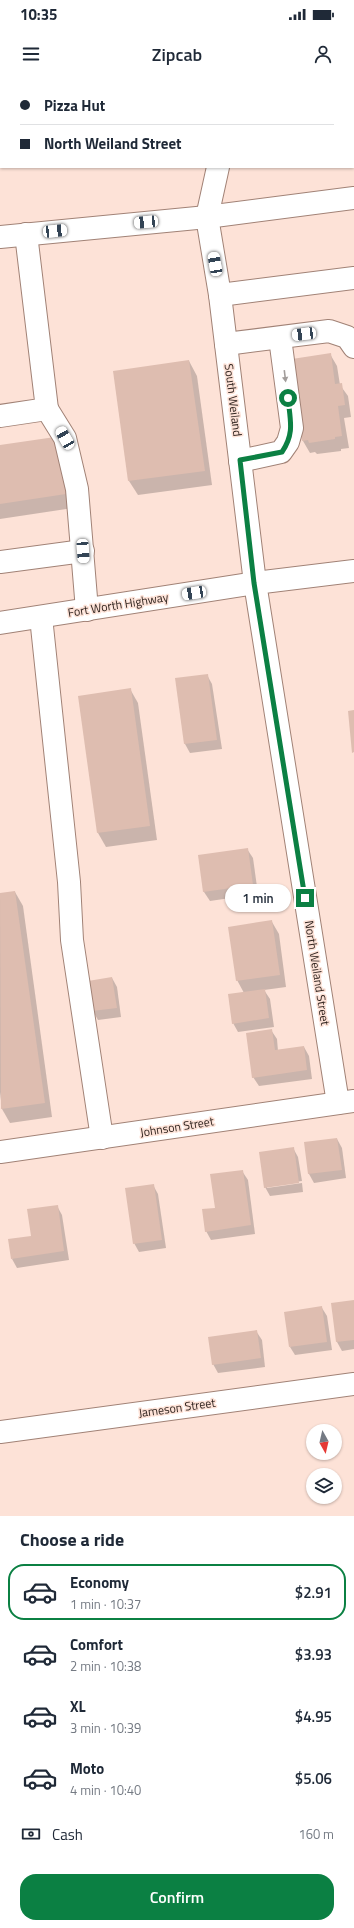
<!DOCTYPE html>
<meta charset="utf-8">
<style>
body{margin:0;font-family:"Titillium Web",sans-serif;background:#f6f6f7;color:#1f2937;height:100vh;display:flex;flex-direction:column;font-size:15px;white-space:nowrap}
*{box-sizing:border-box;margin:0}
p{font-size:13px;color:#747a83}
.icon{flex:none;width:22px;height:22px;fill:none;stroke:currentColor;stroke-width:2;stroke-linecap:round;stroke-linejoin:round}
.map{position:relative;height:1436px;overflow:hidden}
.sheet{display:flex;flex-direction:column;background:#fff;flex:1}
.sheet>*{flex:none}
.top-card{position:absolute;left:0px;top:0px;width:354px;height:88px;box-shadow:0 1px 3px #0004;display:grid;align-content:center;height:88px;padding:0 20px;background:#fff}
.needle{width:26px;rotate:172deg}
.controls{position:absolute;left:306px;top:1344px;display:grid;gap:8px}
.controls a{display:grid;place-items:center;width:36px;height:36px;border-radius:50%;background:#fff;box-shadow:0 1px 3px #0004;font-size:20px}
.end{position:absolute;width:18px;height:18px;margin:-9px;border:5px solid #0b8043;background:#fff;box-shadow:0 0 0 2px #fff}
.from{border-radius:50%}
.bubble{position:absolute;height:28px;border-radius:14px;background:#fff;box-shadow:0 1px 3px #0004;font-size:13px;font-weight:600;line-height:28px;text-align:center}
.car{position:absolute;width:12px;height:24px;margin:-12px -6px;border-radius:5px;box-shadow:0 0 3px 1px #0007;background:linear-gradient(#fff 24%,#345 0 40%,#fff 0 76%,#345 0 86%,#fff 0)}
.top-card b{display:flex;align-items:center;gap:14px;height:38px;font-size:15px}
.top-card b+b{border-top:1px solid #e0e1e3}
.top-card i{width:10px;height:10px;background:#1f2937}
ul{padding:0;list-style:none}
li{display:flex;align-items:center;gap:12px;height:56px;margin:0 8px 6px;padding:0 12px;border:2px solid transparent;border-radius:16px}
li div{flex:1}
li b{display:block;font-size:15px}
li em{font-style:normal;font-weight:600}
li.on{border-color:#0b8043}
li>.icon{width:36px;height:36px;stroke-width:1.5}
h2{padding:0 20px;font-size:18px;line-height:48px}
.pay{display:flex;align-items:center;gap:10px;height:44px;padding:0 20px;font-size:15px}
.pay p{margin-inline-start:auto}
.action{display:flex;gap:8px;margin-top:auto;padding:8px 20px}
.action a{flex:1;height:46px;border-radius:16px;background:#0b8043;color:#fff;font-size:16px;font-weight:600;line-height:46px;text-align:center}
.status{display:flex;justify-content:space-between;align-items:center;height:28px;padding:0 20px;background:#fff;direction:ltr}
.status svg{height:11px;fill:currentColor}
header{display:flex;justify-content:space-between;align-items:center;height:52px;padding:0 20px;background:#fff;font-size:18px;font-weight:600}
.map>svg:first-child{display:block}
.shadow{fill:#0003}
.building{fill:#debdb0}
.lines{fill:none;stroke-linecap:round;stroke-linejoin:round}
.minor-casing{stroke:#a18276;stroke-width:24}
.major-casing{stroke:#a18276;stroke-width:24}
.minor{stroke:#fff;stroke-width:22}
.major{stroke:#fff;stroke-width:22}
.oneway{fill:#a29d9b}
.route{stroke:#0b8043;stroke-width:5}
.labels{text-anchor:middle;stroke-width:3;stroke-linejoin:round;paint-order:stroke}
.street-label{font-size:12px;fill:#312520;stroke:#fde2d7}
</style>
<div class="status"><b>10:35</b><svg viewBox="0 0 49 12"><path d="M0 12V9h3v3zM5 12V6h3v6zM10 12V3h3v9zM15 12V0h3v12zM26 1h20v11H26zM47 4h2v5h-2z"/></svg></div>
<header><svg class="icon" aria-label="menu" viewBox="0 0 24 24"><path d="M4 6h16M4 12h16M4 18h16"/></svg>Zipcab<svg class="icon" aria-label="person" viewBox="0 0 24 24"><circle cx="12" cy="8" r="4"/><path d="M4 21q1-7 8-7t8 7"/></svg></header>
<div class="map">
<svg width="354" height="1436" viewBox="0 0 354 1436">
<rect width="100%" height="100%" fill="#fde2d7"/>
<!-- shadow -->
<g class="shadow">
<polygon points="114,0 187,0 188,1 114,1"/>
<polygon points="330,274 337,286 340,305 348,316 351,337 344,338 349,368 341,369 341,371 317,374 315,372 310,373 303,361 299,331"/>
<polygon points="189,281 197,296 212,405 138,415 129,401"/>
<polygon points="54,358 73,428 0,439 0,366"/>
<polygon points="207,595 212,604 222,669 190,673 185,664 176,599"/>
<polygon points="130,609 138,623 157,760 106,767 98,753"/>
<polygon points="247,769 253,778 258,814 210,821 204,812 199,776"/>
<polygon points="15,812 23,826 52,1037 10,1043 2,1029 0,1012 0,814"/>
<polygon points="272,842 279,854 286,907 264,910 270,919 274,947 238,952 233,943 244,913 237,900"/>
<polygon points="112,898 117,907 121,937 98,940 93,931"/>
<polygon points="271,950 277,959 278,971 304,967 309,976 312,999 259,1006 253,997"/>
<polygon points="337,1059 342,1068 346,1098 314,1103 309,1094 305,1063"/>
<polygon points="293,1068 298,1077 302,1101 267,1106 267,1108 302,1103 303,1112 270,1116 265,1107"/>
<polygon points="242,1091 248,1100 255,1154 211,1160 206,1151 216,1128"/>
<polygon points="153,1105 158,1114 166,1168 139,1172 134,1163"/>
<polygon points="57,1126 62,1135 69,1180 17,1188 12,1179"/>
<polygon points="354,1221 354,1269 342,1271 337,1262 332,1224"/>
<polygon points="322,1228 327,1236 332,1270 295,1275 290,1267"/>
<polygon points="256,1251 262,1260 265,1287 218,1293 213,1284"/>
</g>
<!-- building -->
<g class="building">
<polygon points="331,273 335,304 342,303 345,325 338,326 342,356 335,357 335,359 309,363 308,360 302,361 292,279"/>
<polygon points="189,280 205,391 128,401 113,291"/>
<polygon points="55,357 66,414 0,424 0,365"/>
<polygon points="208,594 217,660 184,664 175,598"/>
<polygon points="131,608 150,746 97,753 78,616"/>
<polygon points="354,630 354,672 352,673 348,631"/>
<polygon points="248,768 253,805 203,812 198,775"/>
<polygon points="15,811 45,1023 1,1029 0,813"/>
<polygon points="272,840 280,895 236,901 228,847"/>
<polygon points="112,897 117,928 92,931 88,901"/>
<polygon points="265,909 269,938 232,944 228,914"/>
<polygon points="272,949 275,970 304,966 307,990 252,998 246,953"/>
<polygon points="337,1058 342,1090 308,1094 304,1062"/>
<polygon points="294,1067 299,1103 264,1108 259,1072"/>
<polygon points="243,1090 251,1145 205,1152 202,1129 215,1128 210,1094"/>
<polygon points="154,1104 162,1160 133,1164 125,1108"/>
<polygon points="58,1125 64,1171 11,1179 8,1159 31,1156 27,1129"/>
<polygon points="354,1220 354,1260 336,1262 331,1223"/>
<polygon points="322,1226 327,1262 289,1267 284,1232"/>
<polygon points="257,1250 261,1278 212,1285 208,1257"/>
</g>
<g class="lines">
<!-- minor casing -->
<g class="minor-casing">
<g id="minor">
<polyline points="230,0 230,1"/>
<polyline points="218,87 207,137 220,215 255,503 338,1023"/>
<polyline points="0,157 207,137 354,118"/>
<polyline points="220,215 354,198"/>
<polyline points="226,264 329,251 347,257 354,267"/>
<polyline points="47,329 65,358 77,409 87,530"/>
<polyline points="0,336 47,329 26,154"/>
<polyline points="240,381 281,372 288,362 292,348 280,258"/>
<polyline points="0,482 83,471"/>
<polyline points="41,537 69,802 72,860 102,1058"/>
<polyline points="0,1072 354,1021"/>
<polyline points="0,1352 354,1304"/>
</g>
</g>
<!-- major casing -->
<g class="major-casing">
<polyline id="major" points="0,543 255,503 354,491"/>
</g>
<!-- minor -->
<use href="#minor" class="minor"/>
<!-- major -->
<use href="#major" class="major"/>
</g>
<!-- one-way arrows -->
<defs><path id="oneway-solid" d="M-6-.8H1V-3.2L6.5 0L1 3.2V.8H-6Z"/></defs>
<use class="oneway" href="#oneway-solid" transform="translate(285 296) rotate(83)"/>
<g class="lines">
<!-- route -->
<path class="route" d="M288 318C290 340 295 353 282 372L240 380 254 503 305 818"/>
</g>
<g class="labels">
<!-- street labels -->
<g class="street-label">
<text transform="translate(233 320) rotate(83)" y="4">South Weiland</text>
<text transform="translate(118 525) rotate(-9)" y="4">Fort Worth Highway</text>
<text transform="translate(317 893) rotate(81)" y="4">North Weiland Street</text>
<text transform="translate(177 1047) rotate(-9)" y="4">Johnson Street</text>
<text transform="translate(177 1328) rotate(-8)" y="4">Jameson Street</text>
</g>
</g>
</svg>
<div class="controls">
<a><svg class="needle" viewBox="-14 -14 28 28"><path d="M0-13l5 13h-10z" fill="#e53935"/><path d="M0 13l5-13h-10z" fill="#747a83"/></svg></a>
<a><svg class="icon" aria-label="layers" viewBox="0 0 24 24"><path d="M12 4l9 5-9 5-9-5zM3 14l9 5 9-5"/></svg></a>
</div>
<i class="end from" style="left:288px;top:318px"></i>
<i class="end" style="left:305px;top:818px"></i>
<div class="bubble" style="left:225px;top:804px;width:66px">1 min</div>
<i class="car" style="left:146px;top:142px;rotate:265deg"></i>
<i class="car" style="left:55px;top:151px;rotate:84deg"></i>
<i class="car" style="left:215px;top:184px;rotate:350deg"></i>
<i class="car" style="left:304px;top:254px;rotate:263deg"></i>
<i class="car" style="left:65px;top:358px;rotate:330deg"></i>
<i class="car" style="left:83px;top:471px;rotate:176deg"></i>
<i class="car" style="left:194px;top:513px;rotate:261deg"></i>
<div class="top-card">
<b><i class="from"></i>Pizza Hut</b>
<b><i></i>North Weiland Street</b>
</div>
</div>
<section class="sheet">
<h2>Choose a ride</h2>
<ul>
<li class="on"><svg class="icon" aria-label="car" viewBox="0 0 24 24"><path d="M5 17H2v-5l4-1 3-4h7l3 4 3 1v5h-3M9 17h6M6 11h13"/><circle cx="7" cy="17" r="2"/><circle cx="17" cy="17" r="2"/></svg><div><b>Economy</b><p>1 min · 10:37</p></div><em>$2.91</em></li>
<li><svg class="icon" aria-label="car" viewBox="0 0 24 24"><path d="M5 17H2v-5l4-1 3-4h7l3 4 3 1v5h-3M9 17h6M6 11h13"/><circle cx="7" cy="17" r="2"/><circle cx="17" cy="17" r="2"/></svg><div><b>Comfort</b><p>2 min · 10:38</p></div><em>$3.93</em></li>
<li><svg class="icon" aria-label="car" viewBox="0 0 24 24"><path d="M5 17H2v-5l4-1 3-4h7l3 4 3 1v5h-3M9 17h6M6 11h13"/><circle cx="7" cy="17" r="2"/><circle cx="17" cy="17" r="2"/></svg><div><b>XL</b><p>3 min · 10:39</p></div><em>$4.95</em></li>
<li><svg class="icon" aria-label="car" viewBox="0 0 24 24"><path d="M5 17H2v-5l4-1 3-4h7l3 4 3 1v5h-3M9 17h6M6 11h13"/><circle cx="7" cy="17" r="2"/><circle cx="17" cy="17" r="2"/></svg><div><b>Moto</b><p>4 min · 10:40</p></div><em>$5.06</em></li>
</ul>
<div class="pay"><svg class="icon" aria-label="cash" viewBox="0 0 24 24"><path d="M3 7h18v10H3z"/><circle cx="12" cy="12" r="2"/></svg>Cash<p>160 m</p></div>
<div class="action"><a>Confirm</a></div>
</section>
